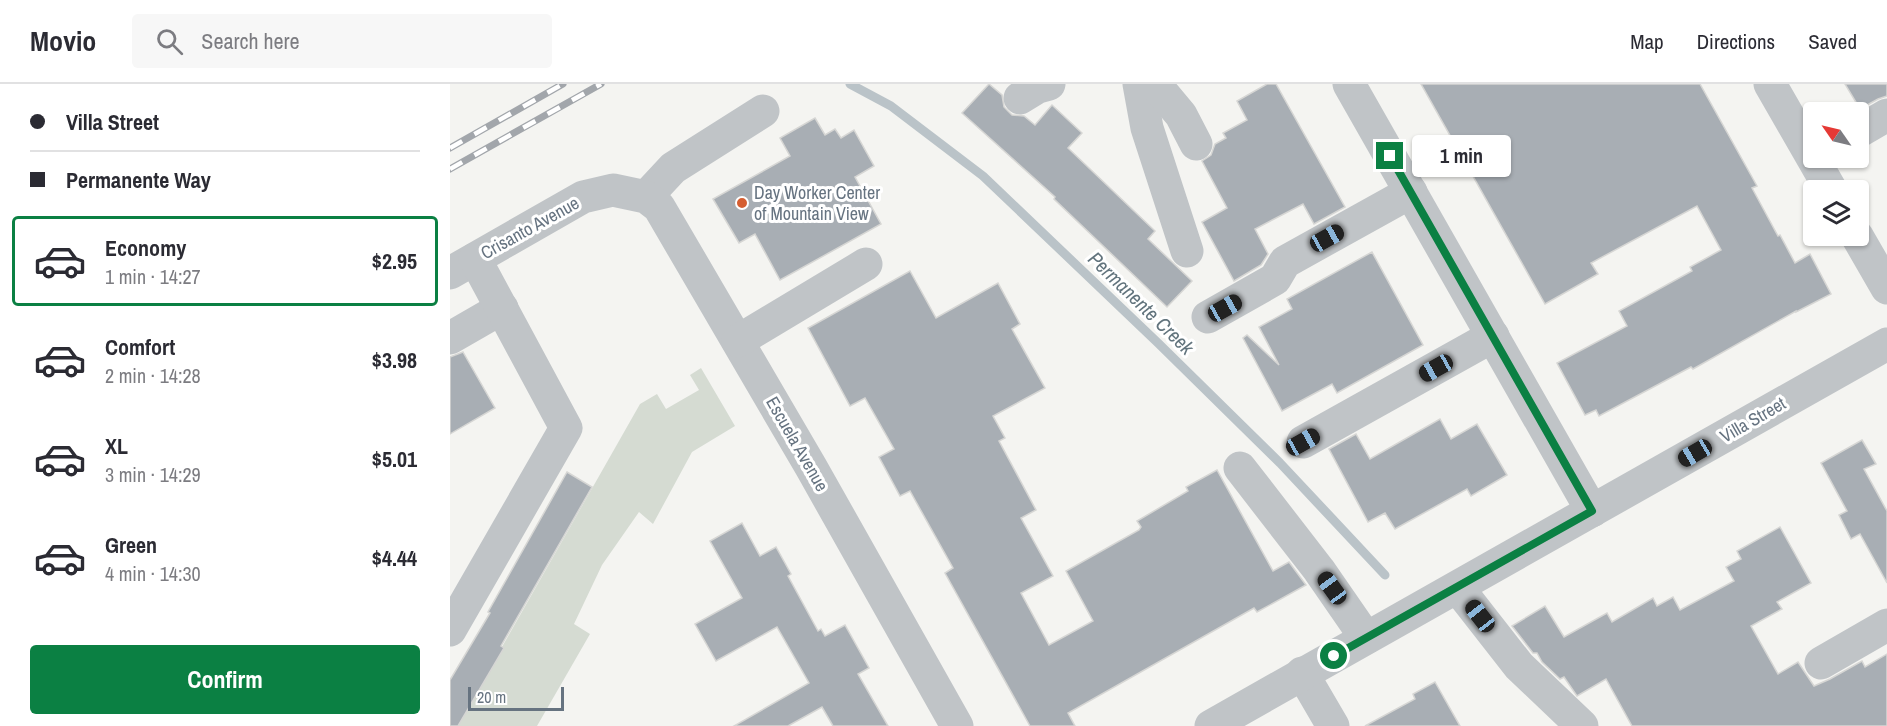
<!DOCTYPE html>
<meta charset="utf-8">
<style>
body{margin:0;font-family:"Archivo Narrow",sans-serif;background:#f7f7f7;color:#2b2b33;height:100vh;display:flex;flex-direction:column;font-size:22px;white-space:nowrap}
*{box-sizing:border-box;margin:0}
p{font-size:20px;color:#7c7c81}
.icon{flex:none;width:33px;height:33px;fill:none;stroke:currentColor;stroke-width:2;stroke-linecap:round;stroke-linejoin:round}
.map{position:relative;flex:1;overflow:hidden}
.details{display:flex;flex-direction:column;background:#fff;width:450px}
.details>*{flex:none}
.banner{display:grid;align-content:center;height:132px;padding:0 30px;background:#fff}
.needle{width:39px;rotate:304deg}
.fabs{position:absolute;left:1353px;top:18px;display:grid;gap:12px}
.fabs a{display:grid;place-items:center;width:66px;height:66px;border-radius:6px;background:#fff;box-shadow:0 2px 4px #0004;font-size:30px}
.scale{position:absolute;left:18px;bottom:15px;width:96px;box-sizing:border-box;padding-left:6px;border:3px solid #667380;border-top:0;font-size:16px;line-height:21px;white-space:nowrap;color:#667380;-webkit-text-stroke:4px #fff;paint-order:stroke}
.end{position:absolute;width:27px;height:27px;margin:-14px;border:8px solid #0b8043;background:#fff;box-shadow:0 0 0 3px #fff}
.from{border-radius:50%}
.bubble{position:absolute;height:42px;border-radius:6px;background:#fff;box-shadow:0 2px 4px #0004;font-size:20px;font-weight:700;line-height:42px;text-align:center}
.car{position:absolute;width:18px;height:36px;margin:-18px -9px;border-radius:8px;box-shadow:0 0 4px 2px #0007;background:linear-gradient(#222 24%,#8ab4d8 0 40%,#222 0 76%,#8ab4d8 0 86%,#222 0)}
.banner b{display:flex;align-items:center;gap:21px;height:57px;font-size:22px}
.banner b+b{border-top:2px solid #e1e1e2}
.banner i{width:15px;height:15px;background:#2b2b33}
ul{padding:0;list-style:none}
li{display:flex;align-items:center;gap:18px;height:90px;margin:0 12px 9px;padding:0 18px;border:3px solid transparent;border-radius:6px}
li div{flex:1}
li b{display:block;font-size:22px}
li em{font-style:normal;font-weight:700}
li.current{border-color:#0b8043}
li>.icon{width:54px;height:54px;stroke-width:1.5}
.action{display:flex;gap:12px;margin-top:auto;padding:12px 30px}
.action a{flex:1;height:69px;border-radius:6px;background:#0b8043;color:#fff;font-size:24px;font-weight:700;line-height:69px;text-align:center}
header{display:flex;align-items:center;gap:36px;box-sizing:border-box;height:84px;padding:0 30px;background:#fff;border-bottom:2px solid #e1e1e2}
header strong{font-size:28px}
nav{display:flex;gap:33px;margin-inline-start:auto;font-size:21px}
.search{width:420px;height:54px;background:#f7f7f7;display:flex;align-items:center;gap:15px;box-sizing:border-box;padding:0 21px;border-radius:6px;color:#7c7c81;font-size:22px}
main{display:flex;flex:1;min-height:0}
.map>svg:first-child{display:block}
.green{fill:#d5dbd2}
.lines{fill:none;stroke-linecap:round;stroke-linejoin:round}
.stream{stroke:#bac3c8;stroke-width:9}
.building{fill:#a8aeb4;stroke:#d6d6d4;stroke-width:1.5}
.minor{stroke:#c0c4c7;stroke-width:33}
.rail-casing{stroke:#a2a6ab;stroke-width:7}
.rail{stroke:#fff;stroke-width:4.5;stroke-dasharray:14;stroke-linecap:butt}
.route{stroke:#0b8043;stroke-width:8}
.poi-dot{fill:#d55e31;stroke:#fff;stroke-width:2}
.labels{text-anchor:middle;stroke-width:6;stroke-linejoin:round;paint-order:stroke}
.poi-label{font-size:18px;fill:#667380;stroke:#fff;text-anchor:start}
.street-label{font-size:18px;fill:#667380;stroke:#fff}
.water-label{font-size:20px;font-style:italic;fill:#62747d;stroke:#fff}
</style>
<header>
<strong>Movio</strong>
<div class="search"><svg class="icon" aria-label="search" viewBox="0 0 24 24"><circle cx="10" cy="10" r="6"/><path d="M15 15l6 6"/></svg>Search here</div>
<nav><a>Map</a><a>Directions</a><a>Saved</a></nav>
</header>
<main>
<section class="details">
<div class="banner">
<b><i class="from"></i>Villa Street</b>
<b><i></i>Permanente Way</b>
</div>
<ul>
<li class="current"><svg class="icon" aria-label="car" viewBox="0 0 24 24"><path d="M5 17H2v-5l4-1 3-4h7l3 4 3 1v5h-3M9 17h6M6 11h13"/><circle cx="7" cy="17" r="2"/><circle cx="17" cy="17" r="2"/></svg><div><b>Economy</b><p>1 min · 14:27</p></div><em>$2.95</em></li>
<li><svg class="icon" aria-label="car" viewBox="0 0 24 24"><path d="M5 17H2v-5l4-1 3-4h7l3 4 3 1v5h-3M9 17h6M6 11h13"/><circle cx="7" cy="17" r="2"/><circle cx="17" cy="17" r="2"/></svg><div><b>Comfort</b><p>2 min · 14:28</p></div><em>$3.98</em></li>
<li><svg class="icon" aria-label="car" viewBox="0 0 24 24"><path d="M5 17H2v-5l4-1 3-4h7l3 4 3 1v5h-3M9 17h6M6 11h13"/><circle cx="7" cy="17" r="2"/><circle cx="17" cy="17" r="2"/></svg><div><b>XL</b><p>3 min · 14:29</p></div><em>$5.01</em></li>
<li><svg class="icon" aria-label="car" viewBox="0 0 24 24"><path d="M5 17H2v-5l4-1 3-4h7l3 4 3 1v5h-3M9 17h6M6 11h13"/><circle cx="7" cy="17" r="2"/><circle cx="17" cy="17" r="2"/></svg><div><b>Green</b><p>4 min · 14:30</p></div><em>$4.44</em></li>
</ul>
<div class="action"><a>Confirm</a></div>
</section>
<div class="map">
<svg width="1437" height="642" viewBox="0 0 1437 642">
<rect width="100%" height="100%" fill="#f4f4f1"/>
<!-- green -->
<polygon class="green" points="251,284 285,342 242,368 203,440 189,428 152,481 124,540 140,550 87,642 7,642 190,320 207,310 216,325 249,306 240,291"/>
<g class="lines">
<!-- stream -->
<polyline class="stream" points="400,0 441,22 533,92 708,259 830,379 935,491"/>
</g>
<!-- building -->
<g class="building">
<polygon points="539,0 552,11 554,23 562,31 574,32 585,41 602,21 632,49 618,64 705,147 698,155 742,197 717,223 604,115 605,113 512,29"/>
<polygon points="817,0 826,0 895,123 864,140 853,120 805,145 818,170 811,181 784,197 752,138 777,124 752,77 761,71 765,60 776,54 773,49 797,36 787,17"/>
<polygon points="971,0 1250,0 1307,102 1302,104 1328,152 1330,151 1345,179 1360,170 1381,210 1346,228 1346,227 1243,285 1241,283 1149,332 1146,326 1135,331 1107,279 1177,242 1169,227 1242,187 1240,183 1271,166 1247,122 1141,179 1148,190 1095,220"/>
<polygon points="1395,0 1437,0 1437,12 1428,15 1410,25"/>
<polygon points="365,34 375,51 385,45 391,54 404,46 424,82 405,93 431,140 330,196 305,150 289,159 263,115 340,72 330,54"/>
<polygon points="922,168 973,261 887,309 882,300 832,327 793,254 797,251 829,281 809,243 842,225 837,215"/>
<polygon points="460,187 486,234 548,199 570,240 562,245 595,304 543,332 555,354 549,357 586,426 571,434 603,492 571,509 599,561 643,537 616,487 689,446 691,443 687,437 738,407 736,403 767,386 823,487 839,478 856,501 807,528 804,524 618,629 625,642 580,642 495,489 503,484 460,407 450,412 429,373 444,365 415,314 400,322 358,244"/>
<polygon points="13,268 45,324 0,350 0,273"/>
<polygon points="990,335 1001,355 1027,340 1057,391 1021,412 1017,405 945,445 935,429 918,438 879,365 906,350 920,375"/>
<polygon points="1412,356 1426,380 1414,385 1437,427 1437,499 1410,450 1401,455 1389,431 1397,427 1371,379"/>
<polygon points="117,388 142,403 51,562 54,564 8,642 0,642 0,596 40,529 38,528"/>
<polygon points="292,439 310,472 326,463 341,490 338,492 368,547 371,545 375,552 395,541 419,584 408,590 438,642 383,642 372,623 338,642 284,642 359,599 327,543 266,577 245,540 292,514 260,457"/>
<polygon points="1330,443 1361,499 1327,518 1332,525 1301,542 1328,590 1348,578 1364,602 1380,595 1412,577 1415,583 1437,570 1437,642 1182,642 1156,595 1127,612 1114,593 1110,595 1092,578 1087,569 1083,569 1062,542 1095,522 1114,553 1157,529 1162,538 1203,514 1207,522 1223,513 1230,526 1284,497 1276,483 1291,475 1287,467"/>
<polygon points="985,598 1010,642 915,642 965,615 963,610"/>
</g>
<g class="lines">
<!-- minor -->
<g class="minor">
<polyline points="689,0 697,44 737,167"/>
<polyline points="705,0 731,31 746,60"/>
<polyline points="899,0 1142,427"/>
<polyline points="1320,0 1381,106"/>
<polyline points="570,14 588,3 599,0"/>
<polyline points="1408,48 1437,31"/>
<polyline points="196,113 223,84 313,27"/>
<polyline points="1407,152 1437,204"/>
<polyline points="0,189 133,113 163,106 196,113 209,123 361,383 507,642"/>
<polyline points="758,233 825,195 835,178 961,108"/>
<polyline points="0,254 52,224"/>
<polyline points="288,257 416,180"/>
<polyline points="853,358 1043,252"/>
<polyline points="790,384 869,486 916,554"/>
<polyline points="1008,504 1069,582 1132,642"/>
<polyline points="0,546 116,344 25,175"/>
<polyline points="1371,579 1437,541"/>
<polyline points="852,589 883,642"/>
<polyline points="761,642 1437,260"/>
</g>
<!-- rail casing -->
<g class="rail-casing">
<g id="rail">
<polyline points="0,64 113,0"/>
<polyline points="0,85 151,0"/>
</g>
</g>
<!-- rail -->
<use href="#rail" class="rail"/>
</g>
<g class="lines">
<!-- route -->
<polyline class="route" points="884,572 1142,427 940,72"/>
</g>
<!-- markers -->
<circle class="poi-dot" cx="292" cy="119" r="6"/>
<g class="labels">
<!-- poi labels -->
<g class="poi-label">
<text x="304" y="115">Day Worker Center<tspan x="304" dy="21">of Mountain View</tspan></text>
</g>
<!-- street labels -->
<g class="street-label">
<text transform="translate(80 144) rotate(-29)" y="6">Crisanto Avenue</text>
<text transform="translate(1303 336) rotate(-30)" y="6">Villa Street</text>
<text transform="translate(347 360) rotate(60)" y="6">Escuela Avenue</text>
</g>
<!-- water labels -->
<g class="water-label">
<text transform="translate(691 219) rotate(44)" y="7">Permanente Creek</text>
</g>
</g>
</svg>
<div class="fabs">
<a><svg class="needle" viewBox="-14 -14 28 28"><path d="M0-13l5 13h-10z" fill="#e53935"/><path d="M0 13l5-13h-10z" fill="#7c7c81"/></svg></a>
<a><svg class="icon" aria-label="layers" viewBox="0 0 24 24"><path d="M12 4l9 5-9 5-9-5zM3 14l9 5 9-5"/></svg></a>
</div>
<div class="scale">20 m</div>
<i class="end from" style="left:884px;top:572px"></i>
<i class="end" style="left:940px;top:72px"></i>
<div class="bubble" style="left:962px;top:51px;width:99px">1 min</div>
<i class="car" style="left:877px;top:154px;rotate:61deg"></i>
<i class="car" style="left:775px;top:224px;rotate:61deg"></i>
<i class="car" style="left:986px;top:284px;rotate:241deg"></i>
<i class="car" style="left:853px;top:358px;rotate:61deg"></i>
<i class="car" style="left:1245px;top:369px;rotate:240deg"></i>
<i class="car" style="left:882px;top:504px;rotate:324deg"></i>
<i class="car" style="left:1030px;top:532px;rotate:322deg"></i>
</div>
</main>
